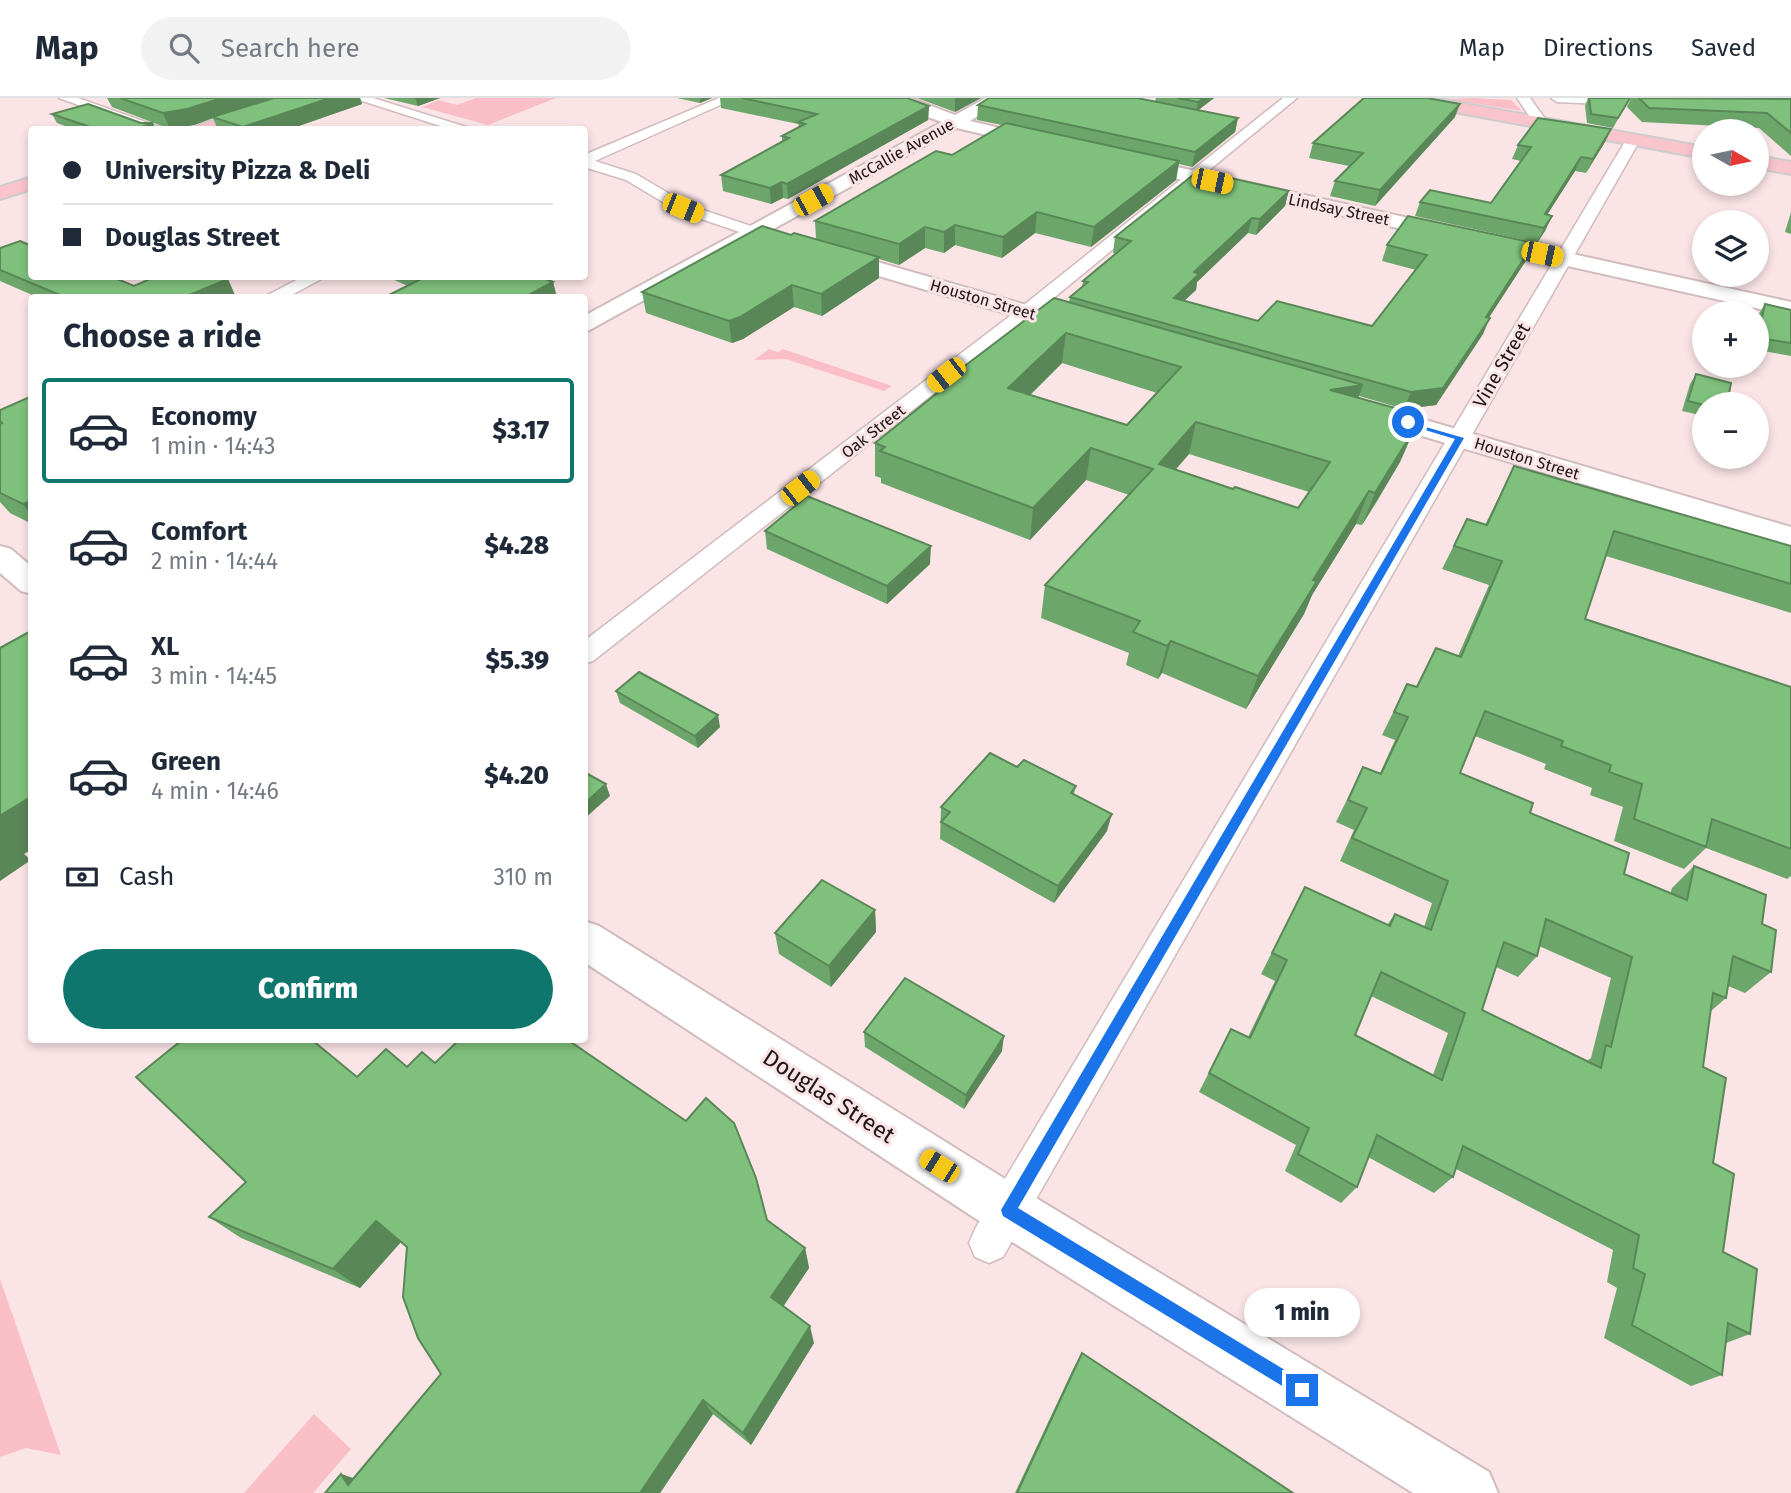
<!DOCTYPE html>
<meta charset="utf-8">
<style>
body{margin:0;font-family:"Fira Sans",sans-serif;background:#f2f2f3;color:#1f2937;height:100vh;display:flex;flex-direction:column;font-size:26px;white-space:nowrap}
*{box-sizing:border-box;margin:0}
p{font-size:23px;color:#747a83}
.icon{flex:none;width:38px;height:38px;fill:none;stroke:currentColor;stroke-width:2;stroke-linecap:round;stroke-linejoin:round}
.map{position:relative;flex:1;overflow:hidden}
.panel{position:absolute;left:28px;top:196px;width:560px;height:749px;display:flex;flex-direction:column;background:#fff;border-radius:7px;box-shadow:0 4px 10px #0003}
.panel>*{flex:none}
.hud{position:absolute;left:28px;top:28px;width:560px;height:154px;border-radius:7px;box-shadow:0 4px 10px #0003;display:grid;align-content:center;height:154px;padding:0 35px;background:#fff}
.needle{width:46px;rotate:99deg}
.fabs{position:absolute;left:1692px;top:21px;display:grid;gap:14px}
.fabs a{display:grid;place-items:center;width:77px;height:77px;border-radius:50%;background:#fff;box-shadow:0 4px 10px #0003;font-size:35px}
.end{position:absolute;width:32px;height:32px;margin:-16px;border:9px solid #1a73e8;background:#fff;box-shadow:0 0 0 4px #fff}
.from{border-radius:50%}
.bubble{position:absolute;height:49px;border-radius:24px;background:#fff;box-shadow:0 4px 10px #0003;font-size:23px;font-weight:800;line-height:49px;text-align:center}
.car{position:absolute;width:21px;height:42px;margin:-21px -10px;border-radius:9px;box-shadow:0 0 5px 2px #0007;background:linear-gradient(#f5c518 24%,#345 0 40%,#f5c518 0 76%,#345 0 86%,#f5c518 0)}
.hud b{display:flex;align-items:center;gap:24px;height:66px;font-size:26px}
.hud b+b{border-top:2px solid #e0e1e3}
.hud i{width:18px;height:18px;background:#1f2937}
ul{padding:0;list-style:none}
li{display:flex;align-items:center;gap:21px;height:105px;margin:0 14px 10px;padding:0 21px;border:4px solid transparent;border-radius:7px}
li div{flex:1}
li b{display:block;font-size:26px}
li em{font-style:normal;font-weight:800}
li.active{border-color:#0f766e}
li>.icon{width:63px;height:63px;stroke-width:1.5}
h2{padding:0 35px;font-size:32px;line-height:84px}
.pay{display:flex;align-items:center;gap:18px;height:77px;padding:0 35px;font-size:26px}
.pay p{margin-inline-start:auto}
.button{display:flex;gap:14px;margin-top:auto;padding:14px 35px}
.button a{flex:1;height:80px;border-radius:42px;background:#0f766e;color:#fff;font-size:28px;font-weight:800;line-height:80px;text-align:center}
header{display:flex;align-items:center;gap:42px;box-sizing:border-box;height:98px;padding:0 35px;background:#fff;border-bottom:2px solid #e0e1e3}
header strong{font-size:33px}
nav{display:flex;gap:38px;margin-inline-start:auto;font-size:24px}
.search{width:490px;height:63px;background:#f2f2f3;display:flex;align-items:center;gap:18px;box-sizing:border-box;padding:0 24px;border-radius:38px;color:#747a83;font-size:26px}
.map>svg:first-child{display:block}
.green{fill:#fabec7}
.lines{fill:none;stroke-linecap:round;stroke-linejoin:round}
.street-casing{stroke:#d0bbbd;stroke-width:3}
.secondary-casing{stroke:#d0bbbd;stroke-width:4}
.primary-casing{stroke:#cdcccc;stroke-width:4}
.street{fill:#fff;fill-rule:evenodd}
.secondary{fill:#fff;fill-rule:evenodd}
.primary{fill:#fac4cd;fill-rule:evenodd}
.wall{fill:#6da66b;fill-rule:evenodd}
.shaded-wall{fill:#598757}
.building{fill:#7fc17c;stroke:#598757;stroke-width:2;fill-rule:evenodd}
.route{fill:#1a73e8}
.labels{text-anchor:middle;stroke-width:6;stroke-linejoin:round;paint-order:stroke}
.far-street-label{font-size:16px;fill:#1d1516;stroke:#fae4e6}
.street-label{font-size:19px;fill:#1d1516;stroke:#fae4e6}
.near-street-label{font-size:23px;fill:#1d1516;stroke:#fae4e6}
</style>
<header>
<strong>Map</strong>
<div class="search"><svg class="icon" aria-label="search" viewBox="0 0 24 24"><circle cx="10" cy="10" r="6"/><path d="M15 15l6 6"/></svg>Search here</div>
<nav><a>Map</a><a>Directions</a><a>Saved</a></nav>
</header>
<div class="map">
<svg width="1791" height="1395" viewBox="0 0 1791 1395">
<rect width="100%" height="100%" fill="#fae4e6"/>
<!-- green -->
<g class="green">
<polygon points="476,0 556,0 488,27 422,9 439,2 457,7"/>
<polygon points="1472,0 1511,2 1522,13 1446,1"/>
<polygon points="769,251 778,254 783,251 892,288 884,293 786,261 754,262"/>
<polygon points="0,1181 61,1357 26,1350 0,1359"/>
<polygon points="314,1316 351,1351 313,1395 244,1395"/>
</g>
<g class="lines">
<!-- street casing -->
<g class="street-casing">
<g id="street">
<polygon points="59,0 78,0 168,32 147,32"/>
<polygon points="353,0 373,0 476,32 453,32"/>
<polygon points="719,0 736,0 595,63 636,76 688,107 760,131 762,134 760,137 754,139 678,113 626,82 584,69 584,57"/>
<polygon points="1283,0 1297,0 1022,226 593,563 584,566 584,543 1010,218"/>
<polygon points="1517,0 1530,0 1548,25 1546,28 1536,28"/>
<polygon points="1551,0 1630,0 1632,3 1626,7 1557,4"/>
<polygon points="1633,38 1640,42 1003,1159 989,1165 975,1159 969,1145 975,1131 1626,42"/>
<polygon points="304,178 327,178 286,200 262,200"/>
</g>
</g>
<!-- secondary casing -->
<g class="secondary-casing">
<g id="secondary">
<polygon points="883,0 910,0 955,17 986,0 1006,0 970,23 1047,41 1050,45 1041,50 957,30 584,235 584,218 942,24 885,4"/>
<polygon points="1127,58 1791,204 1791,218 1120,68 1118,64"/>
<polygon points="829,150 1092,226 1096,231 1092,236 1076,236 821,161 818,156 821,151"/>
<polygon points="1364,304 1791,429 1791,448 1355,318 1351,312 1355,306"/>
<polygon points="0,448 11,451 32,469 32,496 21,493 0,475"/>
<polygon points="584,823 599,828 1026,1094 1489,1374 1498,1395 1413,1395 990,1130 584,864"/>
</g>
</g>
<!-- primary casing -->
<g class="primary-casing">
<g id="primary">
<polygon points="284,0 309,0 307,4 221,32 194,32 196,28"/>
<polygon points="1398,0 1433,0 1704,49 1704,60 1406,5"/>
<polygon points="1757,58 1791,64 1791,76 1757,70"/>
<polygon points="32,79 32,91 0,101 0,89"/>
</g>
</g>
<!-- street -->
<use href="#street" class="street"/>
<!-- secondary -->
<use href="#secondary" class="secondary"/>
<!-- primary -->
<use href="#primary" class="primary"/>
</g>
<!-- wall -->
<g class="wall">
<polygon points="107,0 360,0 362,6 287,32 218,32 213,20 194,27 170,31 112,9"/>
<polygon points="384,0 440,0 418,8"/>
<polygon points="677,0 712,0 700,5"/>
<polygon points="720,0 907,0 929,8 928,22 788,101 783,100 771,106 723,93 721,77 782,44 782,38 799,29 798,26 721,10"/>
<polygon points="917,0 981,0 955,14"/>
<polygon points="1156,0 1214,0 1198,12 1238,20 1235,34 1192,69 1179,66 1176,82 1091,149 1035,135 1002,160 955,147 944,155 925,150 899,167 879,161 879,180 822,218 794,209 743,241 732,245 646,215 642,194 791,137 816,141 815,123 952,57 1002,27 977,22 978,7 1155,4"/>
<polygon points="1588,0 1630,0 1613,30 1587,25 1585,8"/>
<polygon points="1631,0 1791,0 1791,58 1759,30 1642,24 1627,9"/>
<polygon points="52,16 156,32 76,32 57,25"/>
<polygon points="1455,19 1375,108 1330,98 1335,83 1349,68 1309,60 1313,45"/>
<polygon points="1611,31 1605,44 1586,75 1575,73 1547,117 1552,118 1545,133 1537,145 1415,118 1420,104 1491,105 1521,63 1512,61 1518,47"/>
<path d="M1285 108 1256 137 1248 135 1197 184 1196 192 1184 203 1258 223 1372 228 1416 172 1382 163 1387 147 1534 145 1527 161 1489 219 1483 236 1436 307 1404 311 1359 298 1358 300 1417 316 1411 331 1414 332 1400 364 1376 405 1362 427 1356 426 1312 497 1304 516 1246 611 1162 575 1158 581 1126 567 1129 555 1041 520 1045 487 1129 397 1086 382 1030 442 881 385V380L875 378V345L941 291V286L1069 204 1070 199 1082 189 1083 183 1116 156 1113 155 1115 139ZM1062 265 1157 295 1127 327 1030 297ZM1189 356 1309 394 1298 410 1233 391 1175 372Z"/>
<polygon points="1791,114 1791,136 1785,134"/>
<polygon points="0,150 134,188 235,197 229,200 39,200 0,183"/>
<polygon points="385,178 538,178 553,184 557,200 383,200 408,188"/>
<polygon points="1765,206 1791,212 1791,258 1758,252 1757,221 1758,217"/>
<polygon points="1696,276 1704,306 1704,318 1682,313 1690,286"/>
<polygon points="32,298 32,426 10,415 0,404 0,312"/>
<path d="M1514 368 1791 448V515L1606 458 1585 521 1791 589V778L1787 781 1706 750 1684 771 1614 743 1623 709 1590 697 1592 690 1544 671 1546 666 1475 638 1460 675 1530 715 1624 776 1670 796 1672 790 1694 768 1762 826 1771 874 1745 895 1728 888 1726 900 1711 913 1703 969 1723 1154 1750 1236 1726 1245 1722 1277 1691 1288 1604 1240 1617 1190 1607 1184 1613 1152 1456 1071 1453 1079 1434 1095 1368 1059 1357 1089 1341 1105 1285 1073 1296 1047 1199 994 1231 931 1248 939 1275 883 1261 876 1305 789 1387 827 1395 816 1424 829 1432 805 1340 763 1354 732 1336 724 1363 669 1380 675 1395 642 1382 637 1407 586 1416 589 1436 550 1458 558 1489 487 1442 471 1467 421 1485 427ZM1539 848 1611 880 1591 960 1587 963 1482 912 1496 869 1518 879 1537 858ZM1371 898 1448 935 1433 977 1355 937Z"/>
<polygon points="765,433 930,466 887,506 767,451"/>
<polygon points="616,593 720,629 698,650 620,605"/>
<polygon points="1017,669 1076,688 1074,696 1107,733 1054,805 940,741 941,709"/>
<polygon points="875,812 876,834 831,889 779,856 775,835"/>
<polygon points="864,934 1002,953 964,1011 865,949"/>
<polygon points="435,965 768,1122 805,1150 809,1170 783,1209 814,1245 751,1347 713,1316 660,1395 325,1395 341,1376 354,1381 441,1276 407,1149 401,1144 360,1190 241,1140 209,1119 357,979 407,969"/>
<polygon points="1082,1255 1293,1395 1015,1395 1073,1271"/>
</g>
<!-- shaded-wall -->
<g class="shaded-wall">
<polygon points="222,0 276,0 212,19 213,20 194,27 170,31 163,15"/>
<polygon points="330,0 360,0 362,6 287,32 244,32 243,29"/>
<polygon points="415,0 440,0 418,8"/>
<polygon points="700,0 712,0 700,5"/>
<polygon points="955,0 981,0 955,14"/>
<polygon points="1204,0 1214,0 1196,14 1198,4"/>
<polygon points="1460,6 1455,19 1375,108 1380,92"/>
<polygon points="929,8 928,22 788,101 787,86"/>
<polygon points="1238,20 1235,34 1192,69 1195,54"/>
<polygon points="153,25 156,32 133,32"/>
<polygon points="1611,31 1605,44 1586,75 1593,61"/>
<polygon points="1581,59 1575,73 1538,131 1545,116"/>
<polygon points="1179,63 1176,82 1091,149 1094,129"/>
<polygon points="782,84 783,100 771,106 770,90"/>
<polygon points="1289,93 1285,108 1256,137 1260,121"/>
<polygon points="1037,114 1035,135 1002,160 1003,139"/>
<polygon points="1552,118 1545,133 1537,145 1544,130"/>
<polygon points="1252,120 1248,135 1197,184 1196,192 1170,216 1174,200 1194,174"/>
<polygon points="955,127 955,147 944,155 944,134"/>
<polygon points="925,129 925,150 899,167 899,146"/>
<polygon points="1534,145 1527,161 1479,235 1486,219"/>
<polygon points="879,159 879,180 822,218 821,196"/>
<polygon points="228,181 235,197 229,200 182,200"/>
<polygon points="553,184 557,200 523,200"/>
<polygon points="792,187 794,209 743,241 732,245 729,223"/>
<polygon points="1490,220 1483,236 1436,307 1404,311 1411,294"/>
<polygon points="1066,235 1062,265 1005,322 1008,290"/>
<polygon points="1363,287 1351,319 1330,292"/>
<polygon points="1196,324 1189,356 1152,399 1159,366"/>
<polygon points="1414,332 1400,364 1362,427 1375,395"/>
<polygon points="1091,350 1086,382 1030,442 1033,410"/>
<polygon points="1369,393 1356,426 1312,497 1304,516 1246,611 1258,578 1313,482"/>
<polygon points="30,403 32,405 32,418 23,406"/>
<polygon points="931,448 930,466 887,506 887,488"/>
<polygon points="1171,543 1162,575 1158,581 1167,548"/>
<polygon points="718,617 720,629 698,650 695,638"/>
<polygon points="606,686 610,698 584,721 584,706"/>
<polygon points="32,698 32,751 24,756 31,762 0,783 0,718"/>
<polygon points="1112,716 1107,733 1054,805 1058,788"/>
<polygon points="875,812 876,834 831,889 829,868"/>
<polygon points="1004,938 1002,953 964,1011 966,997"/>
<polygon points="376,1123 401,1144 360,1190 333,1171"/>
<polygon points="805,1150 809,1170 777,1217 771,1199"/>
<polygon points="810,1228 814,1245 751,1347 743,1335"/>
<polygon points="703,1302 713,1316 660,1395 640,1395"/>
<polygon points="341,1376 371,1386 348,1387"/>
</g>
<!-- building -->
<g class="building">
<polygon points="120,0 222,0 187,11 163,15"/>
<polygon points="274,0 330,0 243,29 212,19"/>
<polygon points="742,0 907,0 929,8 787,86 782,84 770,90 721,77 789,40 782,38 805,26 798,24 817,16"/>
<polygon points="989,0 1137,0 1238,20 1195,54 978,7"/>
<polygon points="1177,0 1204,0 1198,4"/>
<polygon points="1364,0 1427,0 1460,6 1380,92 1335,83 1363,55 1313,45"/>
<polygon points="1589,0 1630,0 1618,20 1591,16"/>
<polygon points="1639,0 1791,1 1791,35 1767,15 1649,10"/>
<polygon points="88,6 141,25 153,25 133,32 99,32 52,16"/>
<polygon points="1538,20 1611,31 1593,61 1581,59 1545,116 1552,118 1544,130 1420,104 1430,92 1491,105 1531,49 1518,47"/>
<polygon points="1006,25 1179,63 1094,129 1037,114 1003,139 955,127 944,134 925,129 899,146 815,123 936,53 952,57"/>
<polygon points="1198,73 1289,93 1260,121 1252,120 1194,174 1199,176 1174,200 1258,223 1277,203 1372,228 1427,157 1387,147 1408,118 1534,145 1486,219 1490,220 1443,290 1411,294 1070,199 1088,184 1083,183 1131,143 1115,139"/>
<polygon points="762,128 791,137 794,135 879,159 821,196 792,187 740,219 729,223 642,194"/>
<polygon points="20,143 32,148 32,178 110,178 134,188 157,178 220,178 228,181 182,200 67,200 0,172 0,150"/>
<polygon points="427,178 538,178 553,184 523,200 383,200"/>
<path d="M1054 200 1363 287 1330 292 1417 316 1408 330 1414 332 1389 372 1375 395 1369 393 1313 482 1317 483 1258 578 1171 543 1167 548 1133 534 1140 523 1045 487 1153 371 1091 350 1033 410 880 353 885 349 875 345 946 288 941 286ZM1066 235 1181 269 1127 327 1008 290ZM1196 324 1330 364 1298 410 1235 389 1233 391 1159 366Z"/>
<polygon points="1765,206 1791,212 1791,245 1765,241 1766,238 1758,237"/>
<polygon points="1696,276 1731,285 1727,306 1704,307 1688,303"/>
<polygon points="32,298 32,404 30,403 23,406 0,395 0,326 2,325 0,323 0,312"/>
<path d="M1514 368 1791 448V486L1614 433 1585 521 1791 589V751L1712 721 1706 749 1634 721 1642 686 1609 674 1611 667 1561 648 1563 643 1485 613 1460 675 1533 705 1530 715 1629 755 1624 776 1687 802 1694 768 1766 797 1762 826 1776 832 1771 874 1733 858 1726 900 1713 895 1703 969 1726 980 1713 1065 1734 1076 1723 1154 1757 1171 1750 1236 1728 1225 1722 1277 1632 1227 1645 1176 1633 1170 1639 1137 1463 1048 1453 1079 1377 1037 1357 1089 1298 1056 1309 1030 1209 975 1231 931 1250 940 1287 862 1272 855 1305 789 1390 828 1395 816 1431 832 1448 783 1352 740 1367 710 1348 702 1363 669 1381 676 1408 619 1394 614 1407 586 1417 589 1436 550 1461 559 1502 463 1454 448 1467 421 1487 427ZM1546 821 1632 859 1611 949 1606 947 1601 970 1482 912 1504 844 1537 858ZM1381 874 1465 915 1442 982 1355 937Z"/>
<polygon points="807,398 931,448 887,488 765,433"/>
<polygon points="29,534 32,536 32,698 0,718 0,550"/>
<polygon points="639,574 718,617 695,638 616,593"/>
<polygon points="990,655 1017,669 1024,662 1076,688 1071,695 1112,716 1058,788 941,724 950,714 941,709"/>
<polygon points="584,674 606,686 584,706"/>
<polygon points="822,782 875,812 829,868 775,835"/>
<polygon points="905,880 1004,938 966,997 864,934"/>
<polygon points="182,942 312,942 357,979 386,951 407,969 422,954 435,965 459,942 568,942 686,1023 706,1000 734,1025 756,1080 767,1122 805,1150 771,1199 810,1228 743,1335 703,1302 640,1395 325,1395 341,1376 348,1387 441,1276 418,1240 403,1199 407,1149 376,1123 333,1171 209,1119 246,1084 136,979"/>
<polygon points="1082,1255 1293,1395 1017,1395"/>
</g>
<!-- route -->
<polygon class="route" points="1405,323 1464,340 1018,1110 1308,1286 1310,1292 1308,1298 1302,1300 1003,1118 1001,1112 1455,341 1405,326"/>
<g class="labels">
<!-- far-street labels -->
<g class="far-street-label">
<text transform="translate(901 53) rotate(-29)" y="6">McCallie Avenue</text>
<text transform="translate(1339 111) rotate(12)" y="6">Lindsay Street</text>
<text transform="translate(983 201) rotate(16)" y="6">Houston Street</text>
<text transform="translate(873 333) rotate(-38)" y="6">Oak Street</text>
<text transform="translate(1527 360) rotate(17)" y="6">Houston Street</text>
</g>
<!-- street labels -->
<g class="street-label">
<text transform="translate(1501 267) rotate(-60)" y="7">Vine Street</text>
</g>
<!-- near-street labels -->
<g class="near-street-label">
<text transform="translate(829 998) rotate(33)" y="8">Douglas Street</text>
</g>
</g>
</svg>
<div class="fabs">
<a><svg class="needle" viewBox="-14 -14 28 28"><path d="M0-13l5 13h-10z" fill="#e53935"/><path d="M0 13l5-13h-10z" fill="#747a83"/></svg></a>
<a><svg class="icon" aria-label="layers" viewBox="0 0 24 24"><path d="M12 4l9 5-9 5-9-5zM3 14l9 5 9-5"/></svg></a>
<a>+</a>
<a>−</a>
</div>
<i class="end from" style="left:1408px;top:324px"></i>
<i class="end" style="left:1302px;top:1292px"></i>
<div class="bubble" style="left:1244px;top:1190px;width:116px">1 min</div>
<i class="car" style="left:1212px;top:83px;rotate:102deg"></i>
<i class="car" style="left:813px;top:102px;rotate:61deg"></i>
<i class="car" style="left:683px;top:110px;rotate:112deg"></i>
<i class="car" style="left:1542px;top:156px;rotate:102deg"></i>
<i class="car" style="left:946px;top:277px;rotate:232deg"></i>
<i class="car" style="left:800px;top:390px;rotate:52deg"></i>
<i class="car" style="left:939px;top:1068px;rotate:302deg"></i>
<div class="hud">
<b><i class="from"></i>University Pizza &amp; Deli</b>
<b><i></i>Douglas Street</b>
</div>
<section class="panel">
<h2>Choose a ride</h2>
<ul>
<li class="active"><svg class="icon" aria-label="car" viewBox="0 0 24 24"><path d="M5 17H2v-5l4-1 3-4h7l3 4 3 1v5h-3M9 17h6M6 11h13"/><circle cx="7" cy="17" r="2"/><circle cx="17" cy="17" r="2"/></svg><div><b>Economy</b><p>1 min · 14:43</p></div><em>$3.17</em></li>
<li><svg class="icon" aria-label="car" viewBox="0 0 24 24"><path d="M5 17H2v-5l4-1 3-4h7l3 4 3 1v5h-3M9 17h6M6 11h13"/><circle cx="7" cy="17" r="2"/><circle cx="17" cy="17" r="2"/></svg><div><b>Comfort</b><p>2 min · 14:44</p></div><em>$4.28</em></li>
<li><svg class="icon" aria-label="car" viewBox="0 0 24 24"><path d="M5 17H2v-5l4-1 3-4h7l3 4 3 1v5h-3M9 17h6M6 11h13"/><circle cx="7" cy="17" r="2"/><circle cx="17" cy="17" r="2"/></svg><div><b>XL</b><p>3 min · 14:45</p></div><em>$5.39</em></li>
<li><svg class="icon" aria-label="car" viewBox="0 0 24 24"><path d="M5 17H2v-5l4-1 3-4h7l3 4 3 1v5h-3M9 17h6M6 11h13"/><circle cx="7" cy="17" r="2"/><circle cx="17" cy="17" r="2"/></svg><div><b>Green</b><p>4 min · 14:46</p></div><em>$4.20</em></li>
</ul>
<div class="pay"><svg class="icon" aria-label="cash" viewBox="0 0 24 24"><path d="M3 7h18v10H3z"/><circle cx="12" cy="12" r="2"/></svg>Cash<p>310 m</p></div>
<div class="button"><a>Confirm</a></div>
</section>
</div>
